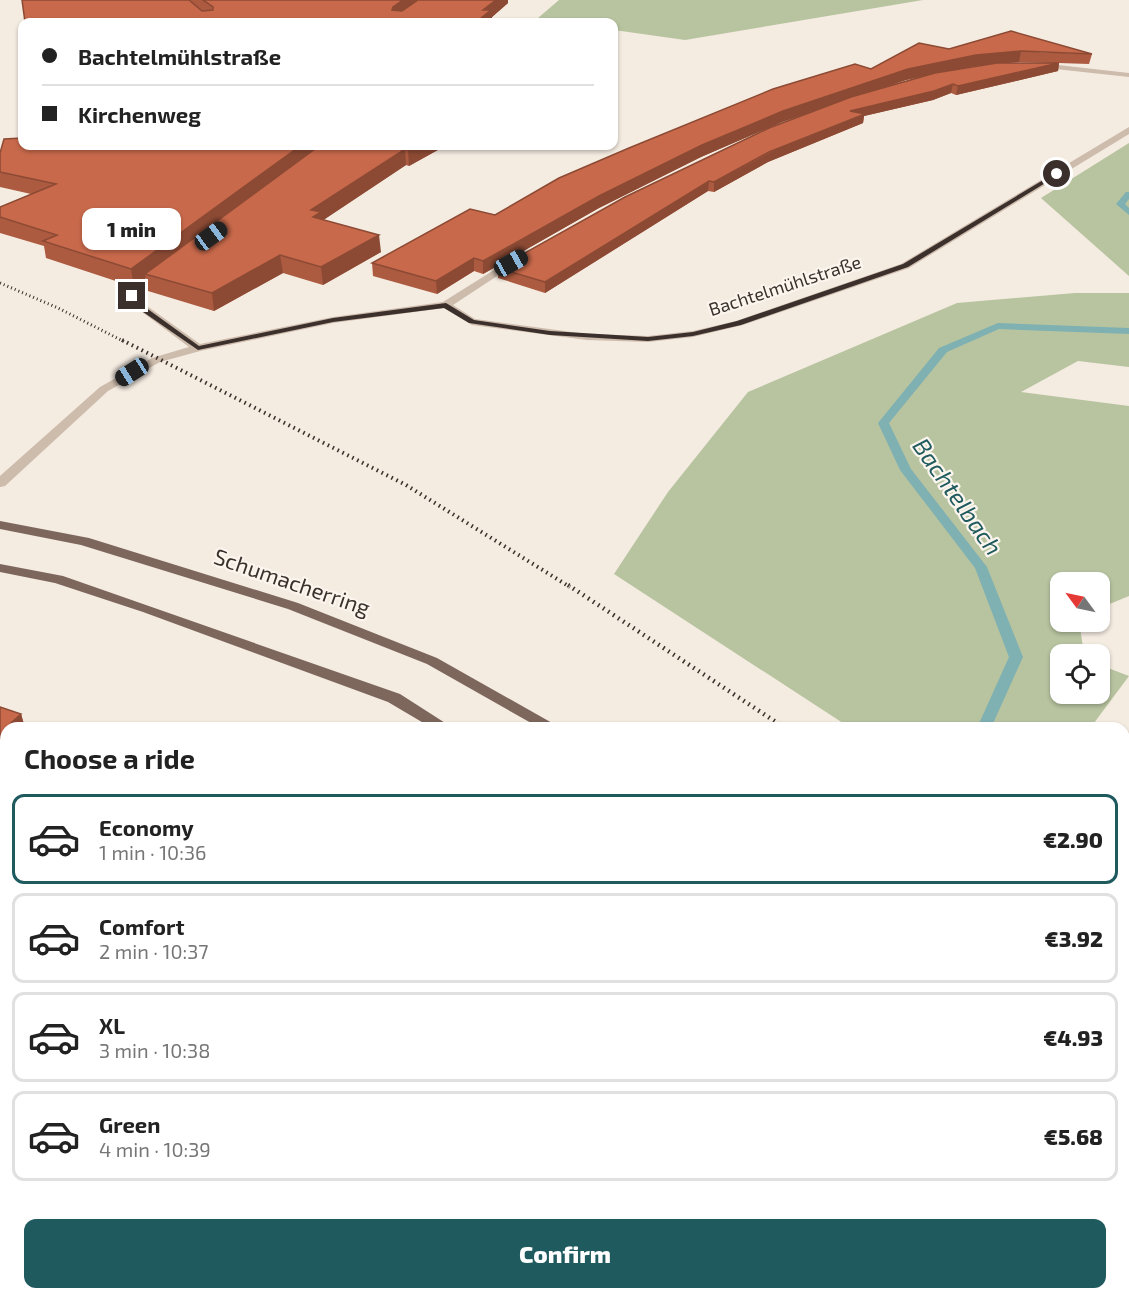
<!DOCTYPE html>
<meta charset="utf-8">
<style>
body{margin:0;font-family:"Exo 2",sans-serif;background:#f6f6f6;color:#222;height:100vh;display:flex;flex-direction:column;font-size:22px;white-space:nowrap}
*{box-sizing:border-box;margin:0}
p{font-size:20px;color:#767676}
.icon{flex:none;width:33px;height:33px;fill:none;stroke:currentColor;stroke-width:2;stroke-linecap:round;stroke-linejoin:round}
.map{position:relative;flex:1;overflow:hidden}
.sheet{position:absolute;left:0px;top:722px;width:1130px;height:578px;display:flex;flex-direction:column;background:#fff;border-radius:18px 18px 0 0;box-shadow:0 2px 4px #0004}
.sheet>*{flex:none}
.top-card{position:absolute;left:18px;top:18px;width:600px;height:132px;border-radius:12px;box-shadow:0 2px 4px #0004;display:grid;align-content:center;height:132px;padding:0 24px;background:#fff}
.needle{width:39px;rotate:303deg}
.buttons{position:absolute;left:1050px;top:572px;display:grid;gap:12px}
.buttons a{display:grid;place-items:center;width:60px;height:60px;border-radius:12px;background:#fff;box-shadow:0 2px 4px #0004;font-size:30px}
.end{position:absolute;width:27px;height:27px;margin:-14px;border:8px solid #3b302b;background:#fff;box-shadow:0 0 0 3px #fff}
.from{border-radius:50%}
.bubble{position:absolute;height:42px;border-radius:12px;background:#fff;box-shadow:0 2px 4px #0004;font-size:20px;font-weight:800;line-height:42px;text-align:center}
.car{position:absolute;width:18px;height:36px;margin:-18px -9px;border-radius:8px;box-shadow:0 0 4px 2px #0007;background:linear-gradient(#222 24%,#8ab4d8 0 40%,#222 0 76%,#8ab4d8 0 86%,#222 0)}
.top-card b{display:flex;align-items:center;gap:21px;height:57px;font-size:22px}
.top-card b+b{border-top:2px solid #e0e0e0}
.top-card i{width:15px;height:15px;background:#222}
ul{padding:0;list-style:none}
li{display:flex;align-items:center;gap:18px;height:90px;margin:0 12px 9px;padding:0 12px;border:3px solid #e0e0e0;border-radius:12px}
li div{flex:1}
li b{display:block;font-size:22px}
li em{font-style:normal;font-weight:800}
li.current{border-color:#1f5a5e}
li>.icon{width:54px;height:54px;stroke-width:1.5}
h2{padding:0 24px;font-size:27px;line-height:72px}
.primary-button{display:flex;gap:12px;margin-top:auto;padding:12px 24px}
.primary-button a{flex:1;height:69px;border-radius:12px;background:#1f5a5e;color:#fff;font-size:24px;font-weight:800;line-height:69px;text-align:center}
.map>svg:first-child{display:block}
.green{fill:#b8c4a0}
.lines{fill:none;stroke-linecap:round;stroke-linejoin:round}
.stream{fill:#7fb0b2;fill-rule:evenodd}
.minor{fill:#cdbbac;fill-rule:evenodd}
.primary{fill:#7d675c;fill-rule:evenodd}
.rail-far3{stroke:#3b302b;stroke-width:3;stroke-dasharray:1 3;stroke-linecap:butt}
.rail-far2{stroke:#3b302b;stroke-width:4;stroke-dasharray:1.5 4;stroke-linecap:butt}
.rail-far1{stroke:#3b302b;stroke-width:4.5;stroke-dasharray:1.5 4.5;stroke-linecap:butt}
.rail{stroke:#3b302b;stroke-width:6;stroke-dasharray:2 6;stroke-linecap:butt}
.wall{fill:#ac5a40;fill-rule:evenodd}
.shaded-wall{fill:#8c4a34}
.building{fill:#c8694b;stroke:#8c4a34;stroke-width:1.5}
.route{fill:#3b302b}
.labels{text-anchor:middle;stroke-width:4.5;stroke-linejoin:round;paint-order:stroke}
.far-street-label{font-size:18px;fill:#3b302b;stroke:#fbf5ee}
.street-label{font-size:22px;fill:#3b302b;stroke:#fbf5ee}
.water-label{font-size:24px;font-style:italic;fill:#1f5a5e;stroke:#fbf5ee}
</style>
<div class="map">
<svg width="1129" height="1298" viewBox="0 0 1129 1298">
<rect width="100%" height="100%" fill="#f4ebe1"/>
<!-- green -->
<g class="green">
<polygon points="559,0 923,0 685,40 614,30 614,22 566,22 538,18"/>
<polygon points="1129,143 1129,276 1041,198"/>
<polygon points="1075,293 1129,293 1129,367 1078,361 1021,392 1129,406 1129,596 1100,608 1100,582 1060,582 1060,621 1079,621 1084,654 1060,654 1060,693 1100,693 1100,665 1129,676 1091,727 849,727 614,574 668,492 748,392 957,303"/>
<polygon points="1129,742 1129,894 1124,890 1124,747"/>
<polygon points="6,1148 6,1293 718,1293 722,1298 0,1298 0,1151"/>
</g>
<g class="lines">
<!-- stream -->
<g class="stream">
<polygon points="1126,192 1129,192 1129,199 1125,204 1129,208 1129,215 1116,204"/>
<polygon points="998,323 1129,328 1129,334 999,329 947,352 889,423 911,469 987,567 1023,657 991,728 977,728 1009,657 975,568 900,470 878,423 939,348"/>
</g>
<!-- minor -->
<g class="minor">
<polygon points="1040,63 1129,73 1129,77 1037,67"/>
<polygon points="1129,127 1129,134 909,268 743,325 693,337 648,342 587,340 472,325 444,308 333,323 200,351 160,362 108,391 5,486 0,487 0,476 100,387 152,358 189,347 130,303 128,293 157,270 166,272 138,296 140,301 200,344 333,317 443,302 513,258 517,259 517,263 453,305 475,319 587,334 648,336 693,331 736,321 901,264"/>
</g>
<!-- primary -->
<g class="primary">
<polygon points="0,521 89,538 298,603 437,658 561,728 540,728 427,664 288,609 81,545 0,529"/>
<polygon points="0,564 63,576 400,694 453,728 432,728 388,702 143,612 55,583 0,572"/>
<polygon points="1124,1155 1129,1156 1129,1179 1124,1177"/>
<polygon points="1124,1283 1129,1286 1129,1298 1111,1298 1108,1293 1124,1293"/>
</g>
<!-- rail-far3 -->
<polyline class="rail-far3" points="0,283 58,308 125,342"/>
<!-- rail-far2 -->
<polyline class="rail-far2" points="122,340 406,485 570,587"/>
<!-- rail-far1 -->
<polyline class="rail-far1" points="568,585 785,728"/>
<!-- rail -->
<polyline class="rail" points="1124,969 1129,973"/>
</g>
<!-- wall -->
<g class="wall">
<polygon points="22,0 508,0 508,3 492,17 25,22"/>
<path d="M949 49 1092 54 1089 64 1059 63 1058 71 956 95 951 93 933 100 864 116 863 123 768 162 714 192 708 191 545 293 498 278V268L811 112 782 122 701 157 599 208 483 274 474 271 437 294 373 276 372 263 871 69ZM1019 62 1051 63H1001ZM991 64 953 70 975 66ZM923 76 885 87 906 80Z"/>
<polygon points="22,146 445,146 409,166 406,165 323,220 381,252 323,285 283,273 214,311 148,291 146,278 134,287 46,258 44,246 0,233 0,207 31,194 0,187 0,153"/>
<polygon points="0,707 21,714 25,728 6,728 6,826 0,824"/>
</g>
<!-- shaded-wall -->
<g class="shaded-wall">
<polygon points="403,0 422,0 393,22 393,7"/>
<polygon points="496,0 508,0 508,3 492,17 492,22 476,22 483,10"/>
<polygon points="1021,51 1019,62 975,66 906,80 782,122 701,157 599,208 483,274 483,261 599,196 702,145 783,111 908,69 976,55"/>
<polygon points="1059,63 1058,71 956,95 958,86"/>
<polygon points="953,84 951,93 933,100 864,116 863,123 768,162 714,192 714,182 850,111"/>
<polygon points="300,146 336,146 145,274 146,278 134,287 131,269"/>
<polygon points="417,146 445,146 409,166 408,150"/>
<polygon points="405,149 406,165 313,227 311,210"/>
<polygon points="709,181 708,191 545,293 545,282"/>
<polygon points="379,235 381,252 323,285 321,267"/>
<polygon points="280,255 283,273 214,311 212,293"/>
<polygon points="474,258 474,271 437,294 436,281"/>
<polygon points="21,714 25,728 12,728 11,723"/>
</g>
<!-- building -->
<g class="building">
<polygon points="22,0 189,0 202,11 213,10 213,7 203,0 403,0 393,7 392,10 402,11 418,0 496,0 483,10 491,10 476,22 25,22"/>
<polygon points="1011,31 1092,54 1021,51 976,55 908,69 783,111 702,145 599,196 483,261 474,258 436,281 372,263 470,209 495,215 559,178 629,148 773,89 855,64 871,69 919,43 949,49"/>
<polygon points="997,63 1059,63 958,86 953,84 934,91 850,111 865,114 769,152 714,182 709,181 545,282 498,268 625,197 769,128 851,97 935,73"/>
<polygon points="22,138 22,146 300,146 131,269 43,241 57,235 0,217 0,207 56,184 0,172 0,153 4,139"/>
<polygon points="319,146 417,146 408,150 405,149 311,210 321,212 313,217 379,235 321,267 280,255 212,293 145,274"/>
<polygon points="0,707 21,714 11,723 23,728 6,728 6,807 0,805"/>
</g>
<!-- route -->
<polygon class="route" points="1055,173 1060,174 908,267 741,325 693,336 648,341 550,335 469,323 444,308 333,322 198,350 133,305 129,296 135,294 138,302 199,346 333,318 446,303 474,320 550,331 648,337 693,332 737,321 903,264"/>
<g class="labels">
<!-- far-street labels -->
<g class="far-street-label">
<text transform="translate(785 286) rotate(-18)" y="6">Bachtelmühlstraße</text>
</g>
<!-- street labels -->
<g class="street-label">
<text transform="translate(292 582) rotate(19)" y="8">Schumacherring</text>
</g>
<!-- water labels -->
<g class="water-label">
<text transform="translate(957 497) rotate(55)" y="8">Bachtelbach</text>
</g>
</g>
</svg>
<div class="buttons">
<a><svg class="needle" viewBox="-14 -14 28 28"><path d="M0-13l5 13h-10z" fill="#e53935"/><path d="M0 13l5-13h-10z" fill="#767676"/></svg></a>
<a><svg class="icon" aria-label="locate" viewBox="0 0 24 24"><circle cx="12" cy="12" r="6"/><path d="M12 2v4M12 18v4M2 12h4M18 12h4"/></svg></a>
</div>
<i class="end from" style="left:1057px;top:174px"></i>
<i class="end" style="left:132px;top:296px"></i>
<div class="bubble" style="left:82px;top:208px;width:99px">1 min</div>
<i class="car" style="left:211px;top:236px;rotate:54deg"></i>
<i class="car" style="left:511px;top:263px;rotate:61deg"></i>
<i class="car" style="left:132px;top:372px;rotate:238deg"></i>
<div class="top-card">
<b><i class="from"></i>Bachtelmühlstraße</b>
<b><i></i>Kirchenweg</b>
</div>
<section class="sheet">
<h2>Choose a ride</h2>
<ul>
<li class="current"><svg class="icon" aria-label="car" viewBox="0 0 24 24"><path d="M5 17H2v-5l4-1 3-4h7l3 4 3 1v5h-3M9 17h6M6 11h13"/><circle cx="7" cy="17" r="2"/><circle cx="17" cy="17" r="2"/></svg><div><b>Economy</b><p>1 min · 10:36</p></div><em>€2.90</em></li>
<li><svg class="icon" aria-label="car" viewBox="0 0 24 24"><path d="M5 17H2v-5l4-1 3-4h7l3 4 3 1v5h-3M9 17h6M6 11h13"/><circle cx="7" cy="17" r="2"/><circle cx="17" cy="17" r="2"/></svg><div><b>Comfort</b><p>2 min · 10:37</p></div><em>€3.92</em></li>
<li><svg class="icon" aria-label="car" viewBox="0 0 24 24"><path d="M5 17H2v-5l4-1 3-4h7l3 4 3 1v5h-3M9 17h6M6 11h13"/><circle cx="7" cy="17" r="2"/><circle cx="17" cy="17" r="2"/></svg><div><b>XL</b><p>3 min · 10:38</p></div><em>€4.93</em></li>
<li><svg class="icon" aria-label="car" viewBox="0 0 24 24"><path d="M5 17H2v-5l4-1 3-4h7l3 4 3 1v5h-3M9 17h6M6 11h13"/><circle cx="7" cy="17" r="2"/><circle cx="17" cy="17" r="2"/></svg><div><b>Green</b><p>4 min · 10:39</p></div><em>€5.68</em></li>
</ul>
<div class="primary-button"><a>Confirm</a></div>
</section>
</div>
